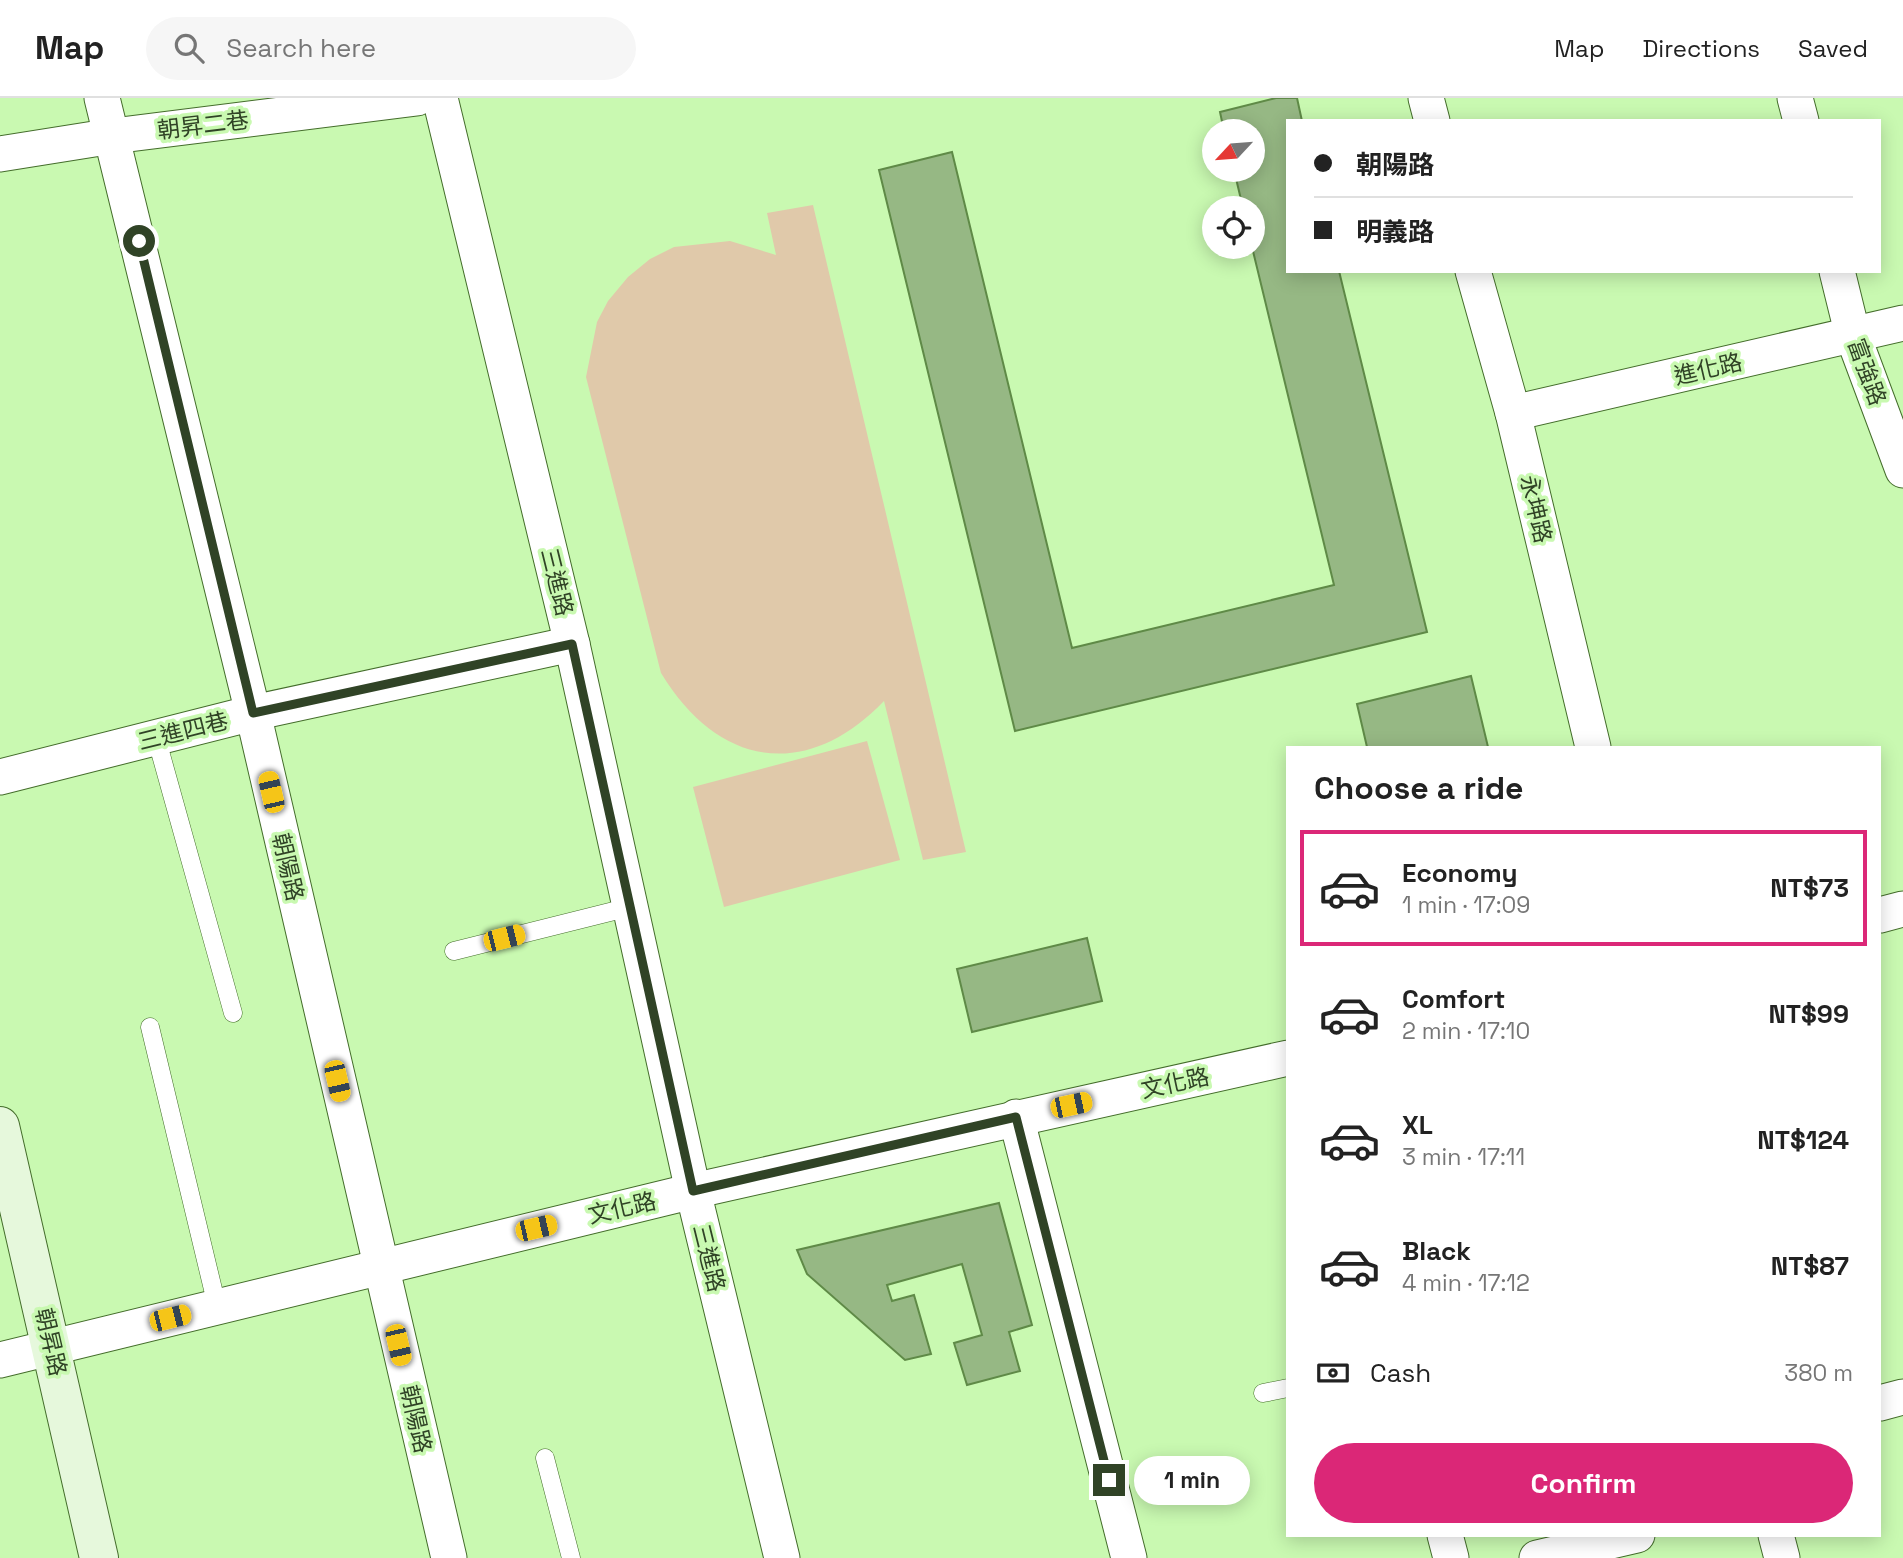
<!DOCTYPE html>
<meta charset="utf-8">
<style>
body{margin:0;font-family:"Space Grotesk","Noto Sans TC",sans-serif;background:#f6f6f6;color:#222;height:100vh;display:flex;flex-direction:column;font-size:26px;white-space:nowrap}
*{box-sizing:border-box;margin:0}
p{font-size:23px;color:#767676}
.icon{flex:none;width:38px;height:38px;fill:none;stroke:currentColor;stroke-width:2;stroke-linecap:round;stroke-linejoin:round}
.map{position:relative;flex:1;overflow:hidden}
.side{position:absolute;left:1286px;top:648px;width:595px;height:791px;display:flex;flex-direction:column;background:#fff;border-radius:0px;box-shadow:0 4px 18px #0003}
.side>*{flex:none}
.top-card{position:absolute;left:1286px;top:21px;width:595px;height:154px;border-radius:0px;box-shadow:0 4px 18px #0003;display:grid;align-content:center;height:154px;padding:0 28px;background:#fff}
.needle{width:46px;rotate:244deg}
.buttons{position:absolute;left:1202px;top:21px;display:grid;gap:14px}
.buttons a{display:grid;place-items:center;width:63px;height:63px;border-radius:50%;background:#fff;box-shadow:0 4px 18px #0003;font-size:35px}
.end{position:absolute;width:32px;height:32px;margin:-16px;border:9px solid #304326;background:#fff;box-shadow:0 0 0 4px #fff}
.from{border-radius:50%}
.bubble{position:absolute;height:49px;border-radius:24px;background:#fff;box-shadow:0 4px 18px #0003;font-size:23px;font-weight:800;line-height:49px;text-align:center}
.car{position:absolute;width:21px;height:42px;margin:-21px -10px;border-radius:9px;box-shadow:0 0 5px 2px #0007;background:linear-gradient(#f5c518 24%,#345 0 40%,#f5c518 0 76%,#345 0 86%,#f5c518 0)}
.top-card b{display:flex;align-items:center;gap:24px;height:66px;font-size:26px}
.top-card b+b{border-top:2px solid #e0e0e0}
.top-card i{width:18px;height:18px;background:#222}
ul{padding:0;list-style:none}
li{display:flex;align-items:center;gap:21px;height:116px;margin:0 14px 10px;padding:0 14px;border:4px solid transparent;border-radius:0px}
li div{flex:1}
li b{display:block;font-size:26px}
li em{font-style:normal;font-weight:800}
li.active{border-color:#db2777}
li>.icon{width:63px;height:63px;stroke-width:1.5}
h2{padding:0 28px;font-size:32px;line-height:84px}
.pay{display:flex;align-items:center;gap:18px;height:77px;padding:0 28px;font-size:26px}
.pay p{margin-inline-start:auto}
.cta{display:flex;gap:14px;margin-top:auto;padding:14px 28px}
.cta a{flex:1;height:80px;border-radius:42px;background:#db2777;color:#fff;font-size:28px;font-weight:800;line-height:80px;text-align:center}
header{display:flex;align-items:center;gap:42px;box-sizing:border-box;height:98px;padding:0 35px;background:#fff;border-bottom:2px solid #e0e0e0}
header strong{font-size:33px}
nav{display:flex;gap:38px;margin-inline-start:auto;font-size:24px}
.search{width:490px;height:63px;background:#f6f6f6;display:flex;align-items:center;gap:18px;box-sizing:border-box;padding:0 24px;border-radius:38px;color:#767676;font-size:26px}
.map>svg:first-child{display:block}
.green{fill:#e0c9aa}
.building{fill:#96b884;stroke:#5f8a47;stroke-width:2}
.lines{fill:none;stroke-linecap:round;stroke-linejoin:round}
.lane-casing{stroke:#446d2b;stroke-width:19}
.street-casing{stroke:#446d2b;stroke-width:37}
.secondary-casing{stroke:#446d2b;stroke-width:40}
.lane{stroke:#fff;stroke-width:18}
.street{stroke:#fff;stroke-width:35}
.secondary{stroke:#e6f8dc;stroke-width:38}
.route{stroke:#304326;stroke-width:9}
.labels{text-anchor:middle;stroke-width:7;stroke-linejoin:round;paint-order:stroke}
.street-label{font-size:23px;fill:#304326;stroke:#c9f9b1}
</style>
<header>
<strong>Map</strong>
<div class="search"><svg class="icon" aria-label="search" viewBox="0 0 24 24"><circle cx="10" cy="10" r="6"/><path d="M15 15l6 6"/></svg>Search here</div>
<nav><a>Map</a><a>Directions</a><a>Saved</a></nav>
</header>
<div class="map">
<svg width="1903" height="1460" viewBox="0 0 1903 1460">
<rect width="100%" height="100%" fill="#c9f9b1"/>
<!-- green -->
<g class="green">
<path d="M813 107 966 754 923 762 884 603C806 684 718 669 661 575L586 279 597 224 608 203 628 179 650 161 674 149 730 143 776 157 767 115Z"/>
<polygon points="867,643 900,762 724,809 693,689"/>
</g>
<!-- building -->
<g class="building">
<polygon points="1276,0 1297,0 1302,23 1288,23 1288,173 1339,173 1427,534 1015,633 879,72 952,54 1072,550 1334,487 1252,149 1253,110 1243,110 1234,72 1253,72 1253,33 1224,33 1220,14"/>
<polygon points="1471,578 1488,649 1367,649 1357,606"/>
<polygon points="1087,840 1102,903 972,934 957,871"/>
<polygon points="999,1105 1032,1227 1009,1234 1020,1273 967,1287 954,1245 982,1237 962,1166 887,1187 892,1203 914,1197 931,1256 905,1262 807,1176 797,1152"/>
</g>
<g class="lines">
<!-- lane casing -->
<g class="lane-casing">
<g id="lane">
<polyline points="156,639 233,915"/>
<polyline points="454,853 630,809"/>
<polyline points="150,929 217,1208"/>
<polyline points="1263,1295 1288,1290"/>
<polyline points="545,1360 571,1460"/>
</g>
</g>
<!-- street casing -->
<g class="street-casing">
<g id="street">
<polyline points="102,0 253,615 449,1460"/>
<polyline points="440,0 572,546 693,1093 782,1460"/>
<polyline points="1426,0 1432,23"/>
<polyline points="1795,0 1801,23"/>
<polyline points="0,56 113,38 417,0"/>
<polyline points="1473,173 1513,315 1593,649"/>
<polyline points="1837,173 1853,238 1903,372"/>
<polyline points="1513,315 1903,225"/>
<polyline points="0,679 253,615 572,546"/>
<polyline points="1880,817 1903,811"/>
<polyline points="1016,1019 1129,1460"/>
<polyline points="0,1262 693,1093 1288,960"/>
<polyline points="1880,1305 1903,1299"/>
<polyline points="1445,1437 1451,1460"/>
<polyline points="1776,1437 1782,1460"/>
<polyline points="1537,1460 1637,1437"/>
</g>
</g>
<!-- secondary casing -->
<g class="secondary-casing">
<polyline id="secondary" points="0,1028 99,1460"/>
</g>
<!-- lane -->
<use href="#lane" class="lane"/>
<!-- street -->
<use href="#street" class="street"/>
<!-- secondary -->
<use href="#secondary" class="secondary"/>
</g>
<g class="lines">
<!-- route -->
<polyline class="route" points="139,143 253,615 572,546 693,1093 1016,1019 1109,1382"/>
</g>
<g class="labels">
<!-- street labels -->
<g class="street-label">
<text transform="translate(203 27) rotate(-7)" y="8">朝昇二巷</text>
<text transform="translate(1708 271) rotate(-13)" y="8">進化路</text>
<text transform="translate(1867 274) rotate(70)" y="8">富強路</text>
<text transform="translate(1536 411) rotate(77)" y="8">永坤路</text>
<text transform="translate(557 484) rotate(76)" y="8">三進路</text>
<text transform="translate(183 633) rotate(-14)" y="8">三進四巷</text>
<text transform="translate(288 769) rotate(77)" y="8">朝陽路</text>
<text transform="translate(1175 985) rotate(-12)" y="8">文化路</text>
<text transform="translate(622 1110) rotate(-13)" y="8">文化路</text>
<text transform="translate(709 1160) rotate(76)" y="8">三進路</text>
<text transform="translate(51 1244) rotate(77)" y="8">朝昇路</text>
<text transform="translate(416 1321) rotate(77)" y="8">朝陽路</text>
</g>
</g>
</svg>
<div class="buttons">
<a><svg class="needle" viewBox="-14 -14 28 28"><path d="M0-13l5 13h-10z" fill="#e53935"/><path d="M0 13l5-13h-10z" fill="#767676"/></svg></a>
<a><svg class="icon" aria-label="locate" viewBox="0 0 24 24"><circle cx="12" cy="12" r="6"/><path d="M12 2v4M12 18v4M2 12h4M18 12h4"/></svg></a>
</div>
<i class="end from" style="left:139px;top:143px"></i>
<i class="end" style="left:1109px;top:1382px"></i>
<div class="bubble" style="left:1134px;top:1358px;width:116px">1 min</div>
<i class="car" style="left:271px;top:694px;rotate:347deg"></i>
<i class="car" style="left:504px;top:840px;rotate:76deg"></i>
<i class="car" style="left:337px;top:983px;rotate:167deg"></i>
<i class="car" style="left:1071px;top:1007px;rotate:78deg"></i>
<i class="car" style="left:536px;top:1130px;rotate:77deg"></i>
<i class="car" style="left:170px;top:1220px;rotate:76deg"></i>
<i class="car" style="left:398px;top:1247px;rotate:167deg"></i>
<div class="top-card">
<b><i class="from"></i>朝陽路</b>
<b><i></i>明義路</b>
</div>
<section class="side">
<h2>Choose a ride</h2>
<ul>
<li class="active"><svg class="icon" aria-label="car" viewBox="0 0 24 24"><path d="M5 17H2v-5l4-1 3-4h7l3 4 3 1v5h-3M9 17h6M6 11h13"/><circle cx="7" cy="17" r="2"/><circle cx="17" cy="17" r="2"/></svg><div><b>Economy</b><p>1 min · 17:09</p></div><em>NT$73</em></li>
<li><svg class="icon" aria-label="car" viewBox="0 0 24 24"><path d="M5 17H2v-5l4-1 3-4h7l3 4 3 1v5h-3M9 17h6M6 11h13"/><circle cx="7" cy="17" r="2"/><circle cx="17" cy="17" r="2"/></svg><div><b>Comfort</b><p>2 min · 17:10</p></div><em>NT$99</em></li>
<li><svg class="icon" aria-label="car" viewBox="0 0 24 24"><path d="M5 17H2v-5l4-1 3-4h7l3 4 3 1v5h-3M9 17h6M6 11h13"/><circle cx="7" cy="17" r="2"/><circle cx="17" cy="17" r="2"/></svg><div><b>XL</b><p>3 min · 17:11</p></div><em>NT$124</em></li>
<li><svg class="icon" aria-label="car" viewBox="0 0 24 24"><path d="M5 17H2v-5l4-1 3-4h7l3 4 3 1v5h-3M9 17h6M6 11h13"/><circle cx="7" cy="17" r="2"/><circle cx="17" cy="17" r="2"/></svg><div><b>Black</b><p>4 min · 17:12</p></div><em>NT$87</em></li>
</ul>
<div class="pay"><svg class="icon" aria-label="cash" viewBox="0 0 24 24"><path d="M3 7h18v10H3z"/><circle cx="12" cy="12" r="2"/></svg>Cash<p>380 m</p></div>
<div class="cta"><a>Confirm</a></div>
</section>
</div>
